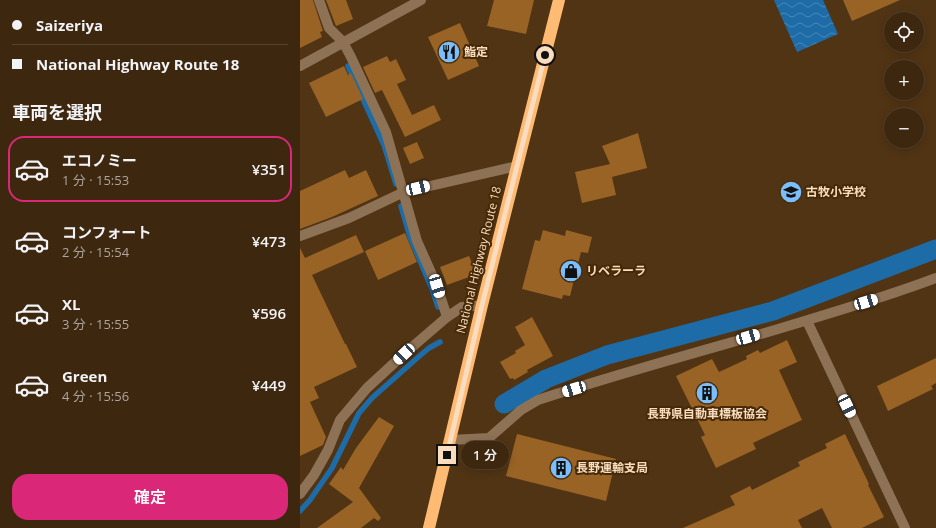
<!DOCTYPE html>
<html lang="ja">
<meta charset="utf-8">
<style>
body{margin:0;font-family:"Open Sans","Noto Sans JP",sans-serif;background:#442f18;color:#f1f3f6;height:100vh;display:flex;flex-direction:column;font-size:15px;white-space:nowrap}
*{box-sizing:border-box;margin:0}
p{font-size:13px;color:#ada59e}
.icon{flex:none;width:22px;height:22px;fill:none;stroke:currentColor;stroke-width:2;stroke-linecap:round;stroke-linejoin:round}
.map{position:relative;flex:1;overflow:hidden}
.sheet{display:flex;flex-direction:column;background:#3d270f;width:300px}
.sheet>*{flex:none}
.hud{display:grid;align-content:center;height:88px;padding:0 12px;background:#3d270f}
.controls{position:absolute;left:584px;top:12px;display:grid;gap:8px}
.controls a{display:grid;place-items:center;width:40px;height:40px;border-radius:50%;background:#3d270f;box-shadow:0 2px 10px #0003,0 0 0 1px #56442f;font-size:20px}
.end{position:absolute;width:18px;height:18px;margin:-9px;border:5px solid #fadcbe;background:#111;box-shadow:0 0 0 2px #111}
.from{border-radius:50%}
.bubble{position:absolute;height:28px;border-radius:14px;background:#3d270f;box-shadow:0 2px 10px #0003,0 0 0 1px #56442f;font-size:13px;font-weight:600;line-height:28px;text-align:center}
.car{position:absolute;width:12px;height:24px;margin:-12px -6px;border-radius:5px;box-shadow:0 0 3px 1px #0007;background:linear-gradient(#fff 24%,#345 0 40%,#fff 0 76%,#345 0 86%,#fff 0)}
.hud b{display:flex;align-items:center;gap:14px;height:38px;font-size:15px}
.hud b+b{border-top:1px solid #56442f}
.hud i{width:10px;height:10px;background:#f1f3f6}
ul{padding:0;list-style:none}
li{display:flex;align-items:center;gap:12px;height:66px;margin:0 8px 6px;padding:0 4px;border:2px solid transparent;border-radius:16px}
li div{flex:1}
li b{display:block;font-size:15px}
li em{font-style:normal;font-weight:600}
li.selected{border-color:#db2777}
li>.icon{width:36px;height:36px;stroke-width:1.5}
h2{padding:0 12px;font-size:18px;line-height:48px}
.action{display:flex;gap:8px;margin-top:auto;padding:8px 12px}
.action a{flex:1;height:46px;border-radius:16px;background:#db2777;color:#fff;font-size:16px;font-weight:600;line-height:46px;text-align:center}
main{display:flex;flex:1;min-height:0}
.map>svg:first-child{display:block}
.water{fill:url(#water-waves)}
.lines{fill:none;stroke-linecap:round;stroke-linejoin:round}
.stream{stroke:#1e6ca7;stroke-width:5.5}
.canal{stroke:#1e6ca7;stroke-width:19}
.building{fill:#986324}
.minor{stroke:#8e7256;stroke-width:10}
.highway{stroke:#ffba73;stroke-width:12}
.route{stroke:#fadcbe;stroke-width:5}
.labels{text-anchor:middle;stroke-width:4;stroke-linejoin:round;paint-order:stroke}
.poi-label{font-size:12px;font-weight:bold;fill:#fadcbe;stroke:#462a08;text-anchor:start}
.street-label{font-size:12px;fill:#fadcbe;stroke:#462a08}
</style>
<main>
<section class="sheet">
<div class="hud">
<b><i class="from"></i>Saizeriya</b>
<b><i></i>National Highway Route 18</b>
</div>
<h2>車両を選択</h2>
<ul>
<li class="selected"><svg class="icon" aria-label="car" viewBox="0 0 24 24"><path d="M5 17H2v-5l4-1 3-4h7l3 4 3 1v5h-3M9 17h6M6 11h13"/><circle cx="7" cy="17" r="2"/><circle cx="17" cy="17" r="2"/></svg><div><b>エコノミー</b><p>1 分 · 15:53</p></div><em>¥351</em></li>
<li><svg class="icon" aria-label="car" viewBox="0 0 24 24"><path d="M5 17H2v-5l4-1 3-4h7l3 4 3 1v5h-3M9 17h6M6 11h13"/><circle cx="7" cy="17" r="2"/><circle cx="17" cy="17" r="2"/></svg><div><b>コンフォート</b><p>2 分 · 15:54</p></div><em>¥473</em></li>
<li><svg class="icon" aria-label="car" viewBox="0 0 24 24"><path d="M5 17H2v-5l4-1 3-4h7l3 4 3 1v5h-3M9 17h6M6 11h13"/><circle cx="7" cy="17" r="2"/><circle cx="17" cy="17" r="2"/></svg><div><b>XL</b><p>3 分 · 15:55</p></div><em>¥596</em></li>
<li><svg class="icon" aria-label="car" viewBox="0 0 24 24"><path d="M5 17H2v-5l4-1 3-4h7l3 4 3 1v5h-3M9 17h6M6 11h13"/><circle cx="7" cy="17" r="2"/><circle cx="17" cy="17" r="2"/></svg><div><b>Green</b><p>4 分 · 15:56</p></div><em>¥449</em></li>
</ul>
<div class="action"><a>確定</a></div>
</section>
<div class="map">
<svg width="636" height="528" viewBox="0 0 636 528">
<defs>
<pattern id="water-waves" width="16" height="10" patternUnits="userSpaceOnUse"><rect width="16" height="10" fill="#1e6ca7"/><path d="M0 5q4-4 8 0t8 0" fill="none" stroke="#4b87b5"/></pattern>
</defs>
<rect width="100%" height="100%" fill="#513414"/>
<!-- water -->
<polygon class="water" points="474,0 523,0 538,34 497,52"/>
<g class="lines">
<!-- stream -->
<g class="stream">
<polyline points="48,66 84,145 96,184"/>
<polyline points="101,206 110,237 132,289 138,307"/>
<polyline points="0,511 10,500 32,468 59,413 72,398 116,359 129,348 140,342"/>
</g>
<!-- canal -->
<polyline class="canal" points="204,404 246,379 307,355 473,311 636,249"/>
</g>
<!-- building -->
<g class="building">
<polygon points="0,0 13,0 23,31 20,32 22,37 0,48"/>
<polygon points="26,0 46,0 53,19 36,26"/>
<polygon points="194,0 234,0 226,34 187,26"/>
<polygon points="543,0 600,0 552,21"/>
<polygon points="160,23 179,66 148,80 128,37"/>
<polygon points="87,56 90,62 96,59 106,80 97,84 112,115 134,105 141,120 105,137 82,90 75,93 63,67"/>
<polygon points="44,66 48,75 51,73 63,99 26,117 9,83"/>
<polygon points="338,133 347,168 312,177 316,195 282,203 275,172 310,164 302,146"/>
<polygon points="117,142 124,158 110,164 103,148"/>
<polygon points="45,170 49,178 66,170 78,196 32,217 0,229 0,191"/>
<polygon points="243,230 265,236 266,230 292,237 288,253 281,252 270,296 263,295 262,299 222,289 235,240 240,241"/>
<polygon points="105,233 117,262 78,280 65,251"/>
<polygon points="56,235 64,252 12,275 45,344 46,344 57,367 14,387 19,398 10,402 26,437 23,445 0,456 0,248 5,258"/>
<polygon points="169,256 174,268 169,277 147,285 140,267"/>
<polygon points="232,317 253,356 227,370 228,372 214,380 213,378 210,379 200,362 216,353 215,351 225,345 215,327"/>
<polygon points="487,340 497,362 479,370 502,420 453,443 456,449 416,468 401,437 405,435 376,376 412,359 419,372 447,359 446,356 458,350 460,353"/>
<polygon points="636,358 636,383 631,386 633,389 588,411 577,386"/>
<polygon points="79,417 94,426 59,488 81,518 78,521 74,518 61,528 17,528 53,502 29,484 41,467 43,470 56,448"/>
<polygon points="217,434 316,459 306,501 206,476"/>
<polygon points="545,434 569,484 568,485 584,517 562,528 532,528 522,508 498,520 502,528 383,528 435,505 430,496 450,486 452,490 500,466 498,462 527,448 525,444"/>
</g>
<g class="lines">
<!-- minor -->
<g class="minor">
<polyline points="19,0 29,28 43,42 51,57 86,132 117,241 137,286 147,317"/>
<polyline points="0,66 121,0"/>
<polyline points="0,236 49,218 104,192 217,166"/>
<polyline points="507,321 605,528"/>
<path d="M151 440 189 438 221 410 238 400C314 375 391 354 468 332 524 315 581 299 636 278"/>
<polyline points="0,494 14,475 28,450 40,420 67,388 104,354 147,317 162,307 182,305"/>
</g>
<!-- highway -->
<polyline class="highway" points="129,528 182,305 259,0"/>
</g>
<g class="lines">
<!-- route -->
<polyline class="route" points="147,455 182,305 245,55"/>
</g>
<!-- icons -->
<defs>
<g id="restaurant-disc" transform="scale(1.15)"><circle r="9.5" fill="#7cbef9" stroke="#462a08"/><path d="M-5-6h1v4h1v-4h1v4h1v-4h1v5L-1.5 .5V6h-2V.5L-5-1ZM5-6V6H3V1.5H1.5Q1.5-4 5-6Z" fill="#111"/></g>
<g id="school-disc" transform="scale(1.15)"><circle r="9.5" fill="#7cbef9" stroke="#462a08"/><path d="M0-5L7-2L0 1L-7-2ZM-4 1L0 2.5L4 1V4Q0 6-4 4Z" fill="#111"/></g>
<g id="shop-disc" transform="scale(1.15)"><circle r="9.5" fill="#7cbef9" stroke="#462a08"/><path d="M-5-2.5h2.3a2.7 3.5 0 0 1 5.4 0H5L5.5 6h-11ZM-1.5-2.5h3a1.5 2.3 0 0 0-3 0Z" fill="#111"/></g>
<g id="building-disc" transform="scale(1.15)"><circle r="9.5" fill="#7cbef9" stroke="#462a08"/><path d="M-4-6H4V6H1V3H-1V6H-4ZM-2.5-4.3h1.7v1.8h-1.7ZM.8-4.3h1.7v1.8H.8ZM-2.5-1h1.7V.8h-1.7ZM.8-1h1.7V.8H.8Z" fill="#111"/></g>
</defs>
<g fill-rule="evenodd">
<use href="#restaurant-disc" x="149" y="52"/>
<use href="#school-disc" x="491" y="192"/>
<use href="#shop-disc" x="271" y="271"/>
<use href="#building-disc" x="407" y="393"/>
<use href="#building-disc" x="261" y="468"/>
</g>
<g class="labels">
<!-- poi labels -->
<g class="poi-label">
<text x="164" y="56">鮨定</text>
<text x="506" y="196">古牧小学校</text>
<text x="286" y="275">リベラーラ</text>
<text x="407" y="418" text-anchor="middle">長野県自動車標板協会</text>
<text x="276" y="472">長野運輸支局</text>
</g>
<!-- street labels -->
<g class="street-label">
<text transform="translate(179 260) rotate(-76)" y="4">National Highway Route 18</text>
</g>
</g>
</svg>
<div class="controls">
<a><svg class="icon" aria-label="locate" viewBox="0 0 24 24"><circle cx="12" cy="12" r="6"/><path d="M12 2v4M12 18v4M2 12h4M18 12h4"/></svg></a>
<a>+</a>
<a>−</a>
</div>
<i class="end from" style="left:245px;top:55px"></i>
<i class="end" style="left:147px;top:455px"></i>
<div class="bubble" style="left:161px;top:441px;width:48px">1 分</div>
<i class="car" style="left:118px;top:188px;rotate:77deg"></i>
<i class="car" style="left:137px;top:286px;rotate:163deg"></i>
<i class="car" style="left:566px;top:302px;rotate:73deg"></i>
<i class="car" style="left:448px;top:337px;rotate:74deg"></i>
<i class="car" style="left:104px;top:354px;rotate:227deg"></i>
<i class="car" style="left:274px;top:389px;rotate:253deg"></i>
<i class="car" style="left:547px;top:406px;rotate:154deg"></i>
</div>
</main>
